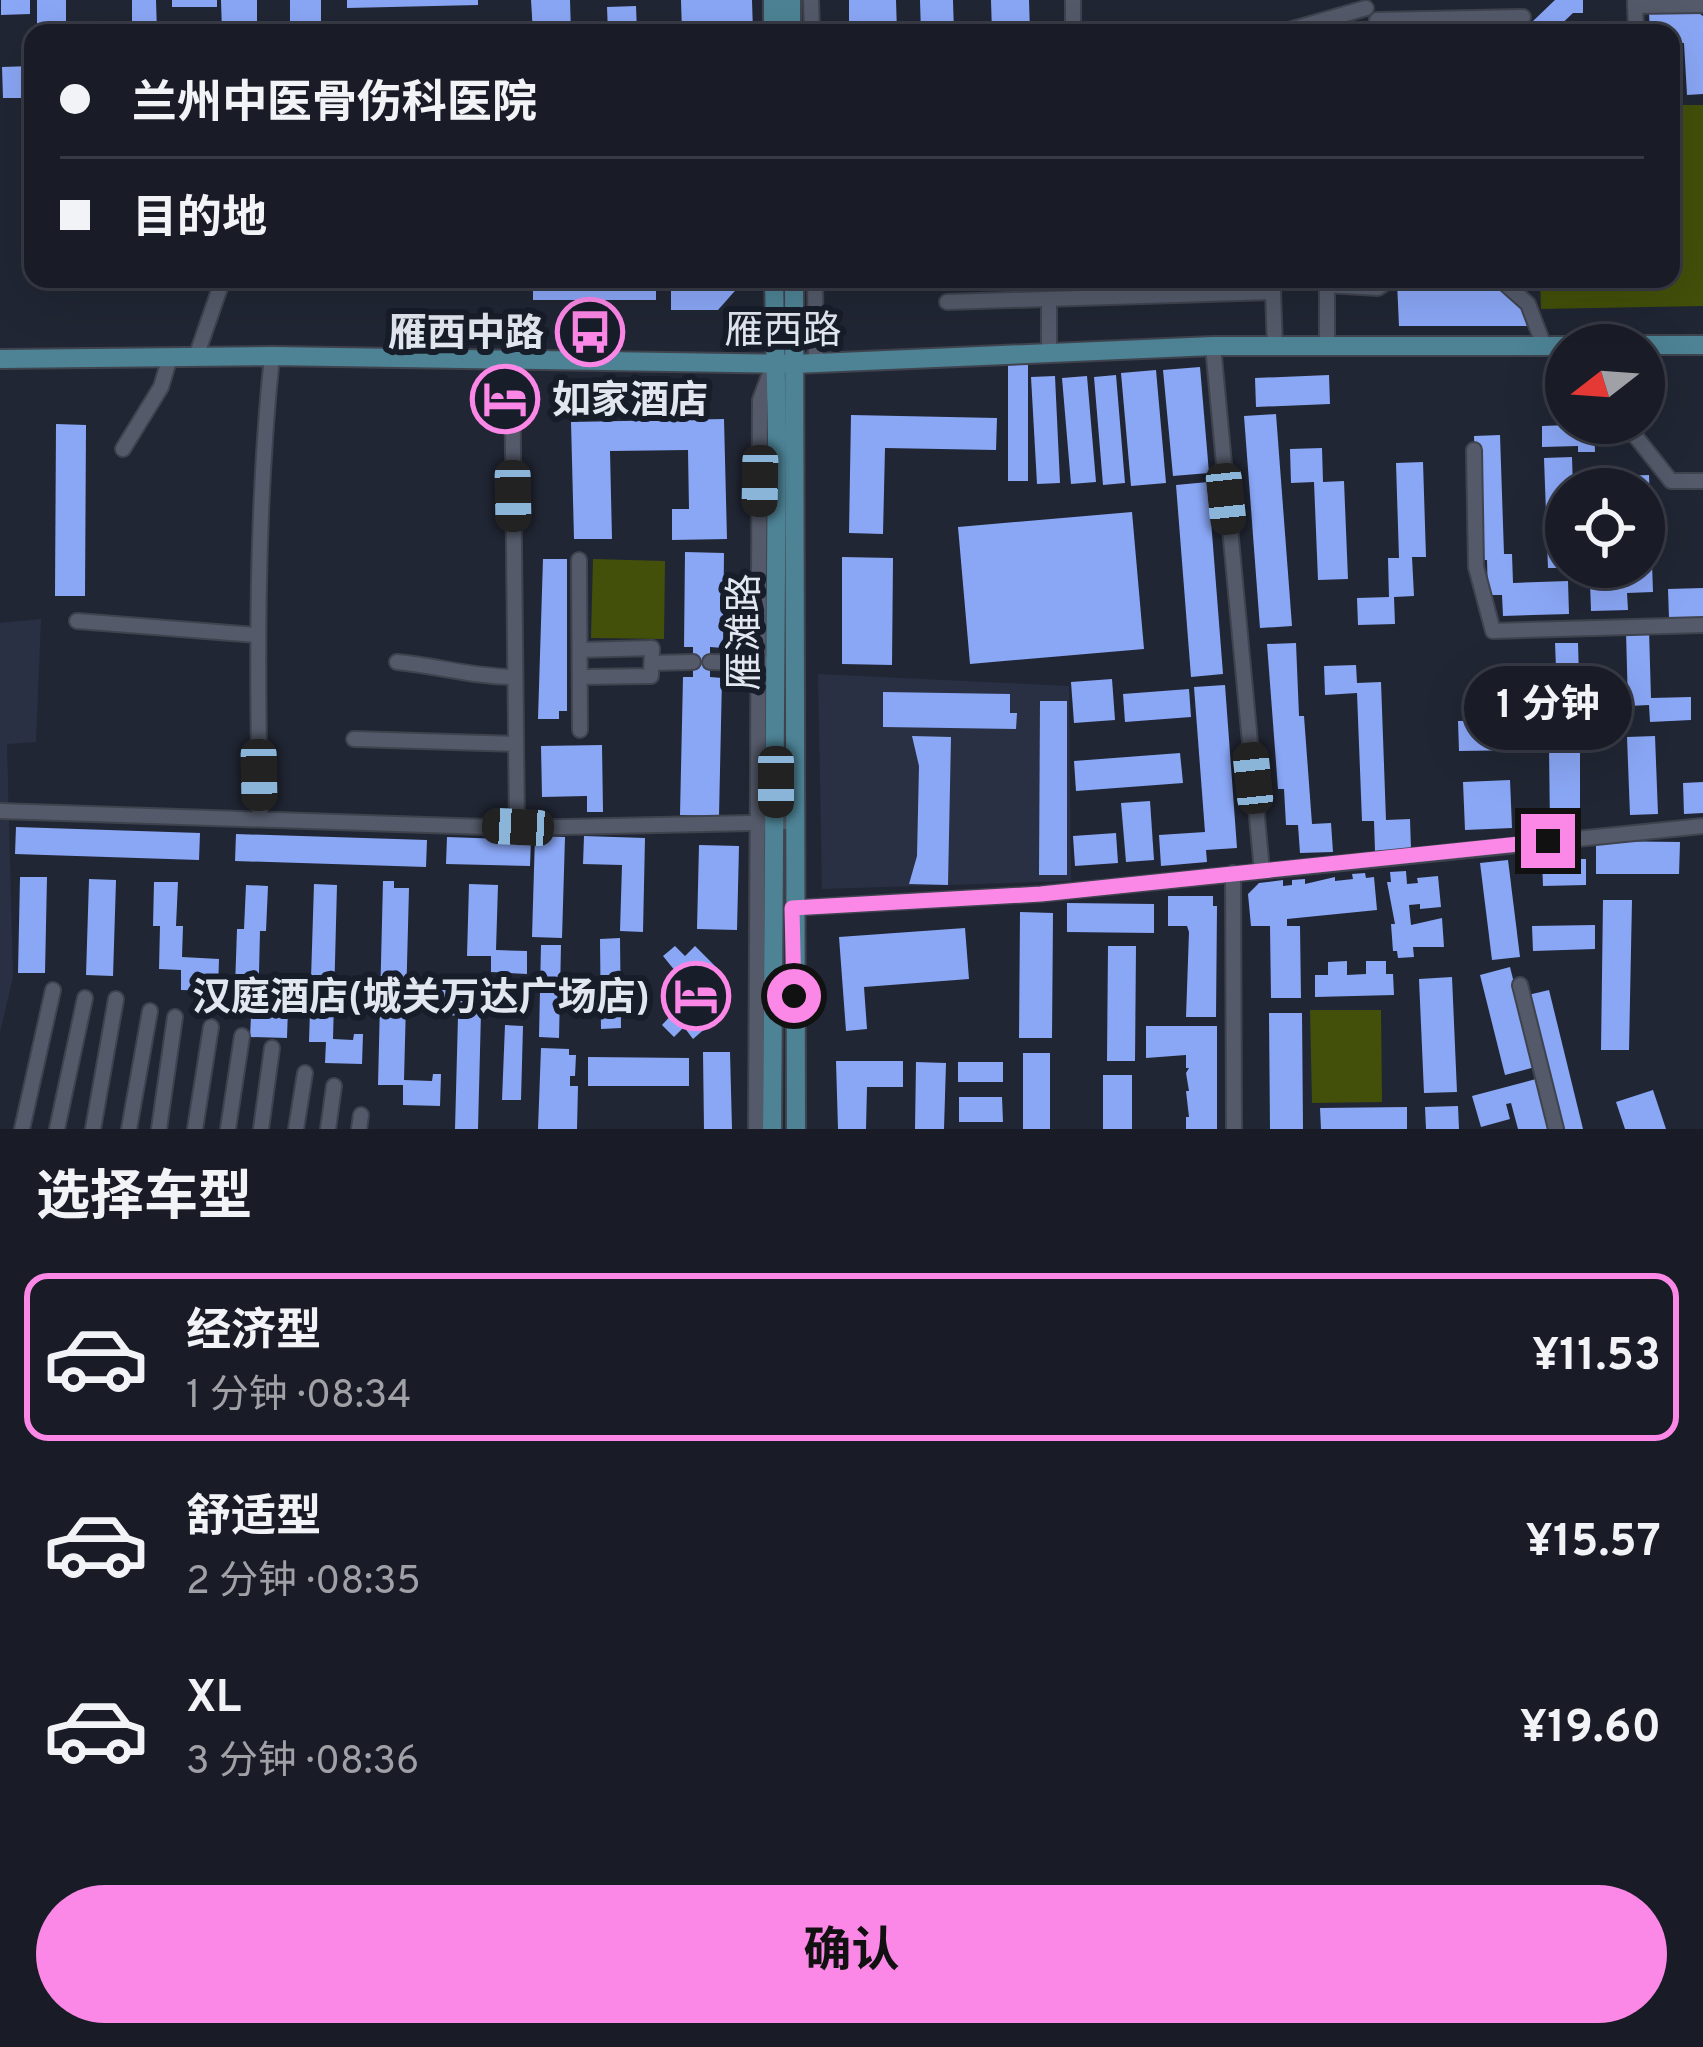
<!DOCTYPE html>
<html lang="zh">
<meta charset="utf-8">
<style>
body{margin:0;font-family:Overpass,"Noto Sans SC",sans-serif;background:#262933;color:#f1f3f6;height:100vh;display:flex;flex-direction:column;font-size:45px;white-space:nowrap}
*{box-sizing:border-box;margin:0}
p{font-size:39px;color:#9fa1a7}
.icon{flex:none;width:66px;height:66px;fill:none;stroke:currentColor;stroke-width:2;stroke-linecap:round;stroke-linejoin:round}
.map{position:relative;height:1129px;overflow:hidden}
.sheet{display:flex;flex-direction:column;background:#191c27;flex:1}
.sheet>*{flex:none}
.hud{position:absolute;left:24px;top:24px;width:1656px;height:264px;border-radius:24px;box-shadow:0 12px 48px #0002,0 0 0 3px #373a44;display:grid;align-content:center;height:264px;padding:0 36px;background:#191c27}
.needle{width:78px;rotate:253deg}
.fabs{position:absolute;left:1545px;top:324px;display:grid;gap:24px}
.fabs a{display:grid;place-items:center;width:120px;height:120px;border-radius:50%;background:#191c27;box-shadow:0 12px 48px #0002,0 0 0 3px #373a44;font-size:60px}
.end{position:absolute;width:54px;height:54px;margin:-27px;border:15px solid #fb87e6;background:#111;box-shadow:0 0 0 6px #111}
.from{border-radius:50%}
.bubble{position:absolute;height:84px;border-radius:42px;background:#191c27;box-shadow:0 12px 48px #0002,0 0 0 3px #373a44;font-size:39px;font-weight:700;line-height:84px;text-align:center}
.car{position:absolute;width:36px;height:72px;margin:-36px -18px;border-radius:15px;box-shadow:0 0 9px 3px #0007;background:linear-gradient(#222 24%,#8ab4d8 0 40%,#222 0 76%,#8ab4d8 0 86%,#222 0)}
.hud b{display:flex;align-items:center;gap:42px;height:114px;font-size:45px}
.hud b+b{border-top:3px solid #373a44}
.hud i{width:30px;height:30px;background:#f1f3f6}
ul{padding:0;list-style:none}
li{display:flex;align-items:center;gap:36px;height:168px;margin:0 24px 18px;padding:0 12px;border:6px solid transparent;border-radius:24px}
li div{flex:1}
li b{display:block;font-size:45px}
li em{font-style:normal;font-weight:700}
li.current{border-color:#fb87e6}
li>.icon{width:108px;height:108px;stroke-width:1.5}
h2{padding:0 36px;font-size:54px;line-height:144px}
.primary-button{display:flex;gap:24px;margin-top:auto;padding:24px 36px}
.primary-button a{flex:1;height:138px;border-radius:72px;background:#fb87e6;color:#111;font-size:48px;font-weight:700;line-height:138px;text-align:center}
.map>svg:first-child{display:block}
.built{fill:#293043}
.green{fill:#42500a}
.building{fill:#8aa7f6}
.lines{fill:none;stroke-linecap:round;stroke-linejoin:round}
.minor-casing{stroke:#3f434e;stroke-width:18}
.major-casing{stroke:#3f434e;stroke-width:22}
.minor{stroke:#545a6a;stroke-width:14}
.major{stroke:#4d8395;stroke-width:18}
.route{stroke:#fb87e6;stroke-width:15}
.labels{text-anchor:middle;stroke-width:12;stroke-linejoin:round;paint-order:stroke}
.street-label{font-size:39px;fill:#e2e6ef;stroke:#181d2a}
.poi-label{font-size:39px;font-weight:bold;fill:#e2e6ef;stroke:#181d2a;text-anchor:end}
</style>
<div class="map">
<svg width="1703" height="1129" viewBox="0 0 1703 1129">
<rect width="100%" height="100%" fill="#212634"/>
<!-- built -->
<g class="built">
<polygon points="41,619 36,742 7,744 13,977 0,1032 0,623"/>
<polygon points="818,674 1069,686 1071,881 822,889"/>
</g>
<!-- green -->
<g class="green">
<polygon points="1671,105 1703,105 1703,306 1541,309 1540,279 1671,279"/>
<polygon points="593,559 665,561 664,639 591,638"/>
<polygon points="1310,1010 1381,1010 1382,1102 1312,1103"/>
</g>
<!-- building -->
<g class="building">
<polygon points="1,0 30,0 30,14 1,15"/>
<rect x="37" y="0" width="29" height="33"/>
<polygon points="132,0 156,0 157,33 132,33"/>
<rect x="172" y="0" width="45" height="7"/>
<polygon points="221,0 257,0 257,33 222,33"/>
<rect x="290" y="0" width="31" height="33"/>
<polygon points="347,0 478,0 478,5 347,8"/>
<polygon points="531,0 570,0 571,33 533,33"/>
<polygon points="681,0 752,0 753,33 682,33"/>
<polygon points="849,0 896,0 897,33 849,33"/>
<polygon points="920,0 953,0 954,33 921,33"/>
<polygon points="991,0 1029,0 1030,33 992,33"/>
<polygon points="1555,0 1583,0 1583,13 1573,13 1552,33 1544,33 1533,21"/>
<polygon points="636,6 637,33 608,33 607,7"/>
<polygon points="1697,12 1703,16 1703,94 1687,95 1684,43 1671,43 1671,33 1650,33 1649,13"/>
<polygon points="31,66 31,98 3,98 2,67"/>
<rect x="533" y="279" width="123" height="21"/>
<polygon points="671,279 741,279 741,284 718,310 671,310"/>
<polygon points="931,279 980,279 980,283 931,284"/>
<polygon points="1401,279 1493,279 1520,300 1527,326 1399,326 1397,282"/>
<rect x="1008" y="365" width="20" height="116"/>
<polygon points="1200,367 1209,473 1173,476 1163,370"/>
<polygon points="1156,370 1166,483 1131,486 1121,373"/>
<polygon points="1116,375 1125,483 1103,485 1094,377"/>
<polygon points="1329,375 1330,404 1256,407 1255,378"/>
<polygon points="1055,376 1060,483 1037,484 1031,377"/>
<polygon points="1087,376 1096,482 1071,484 1062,378"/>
<polygon points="1276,414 1292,626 1260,628 1244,416"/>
<polygon points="851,415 997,418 996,450 885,448 883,534 849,533"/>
<polygon points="724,419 727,539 672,540 672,509 689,509 688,450 610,451 612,539 574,539 571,422"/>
<polygon points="56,424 86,425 85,596 55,596"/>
<polygon points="1594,424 1595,452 1578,452 1578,446 1542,447 1542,426"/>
<polygon points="1500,435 1504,554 1512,554 1513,583 1568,581 1569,614 1503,616 1502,595 1488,595 1487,560 1478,560 1474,436"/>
<polygon points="1322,448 1323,482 1344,481 1348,579 1318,580 1314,482 1291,483 1290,449"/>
<polygon points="1572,457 1573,489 1566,489 1566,568 1548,568 1544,458"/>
<polygon points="1423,462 1426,557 1412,557 1414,596 1394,597 1395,624 1358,625 1357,598 1389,597 1388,558 1399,558 1396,463"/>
<polygon points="1649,475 1653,592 1627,593 1628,610 1591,611 1590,582 1627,581 1626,567 1644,567 1644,489 1624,489 1623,476"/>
<polygon points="1208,482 1223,674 1191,677 1176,485"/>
<polygon points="1132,512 1144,649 970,664 958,527"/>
<polygon points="685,552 724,553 723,648 710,647 710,677 722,678 719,816 680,815 683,677 693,677 693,647 684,647"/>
<polygon points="842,557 893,558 892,665 842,664"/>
<polygon points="543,559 567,559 567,711 559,711 559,719 538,719"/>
<polygon points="1703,588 1703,617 1669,618 1668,589"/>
<polygon points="1649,630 1651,698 1691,697 1691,720 1650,722 1649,705 1628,706 1626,631"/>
<polygon points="1296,643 1299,716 1304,716 1312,824 1331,823 1333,852 1300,853 1298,825 1286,825 1284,789 1278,789 1267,644"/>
<polygon points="1555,643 1578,643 1580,711 1620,710 1621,733 1579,734 1579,717 1558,718"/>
<polygon points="1356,665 1357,683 1381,682 1386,820 1410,819 1411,849 1375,851 1374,821 1362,821 1357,693 1325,695 1324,666"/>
<polygon points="1112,679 1115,720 1074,723 1071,682"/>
<polygon points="1225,685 1237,848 1206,850 1207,862 1161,866 1159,835 1205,832 1194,687"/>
<polygon points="1189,689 1191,717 1125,722 1123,694"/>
<polygon points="883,692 1010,694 1010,713 1017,713 1016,729 883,727"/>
<polygon points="1040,701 1067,701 1067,875 1039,875"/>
<polygon points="1529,720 1530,750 1459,751 1458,721"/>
<polygon points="912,736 951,737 948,885 909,884 917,856 919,766"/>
<polygon points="1655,736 1658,814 1630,815 1627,737"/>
<polygon points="602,745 603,812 587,812 587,796 542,797 541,746"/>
<polygon points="1549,746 1580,746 1580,828 1550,828"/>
<polygon points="1180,753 1183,783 1076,791 1074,761"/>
<polygon points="1510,780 1512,828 1465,830 1463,782"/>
<polygon points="1703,782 1703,813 1684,814 1683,783"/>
<polygon points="1150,801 1154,860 1126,862 1121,803"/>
<polygon points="16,827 200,833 199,860 15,854"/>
<polygon points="1116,833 1118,863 1075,866 1073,836"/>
<polygon points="236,834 427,840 426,867 235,861"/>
<polygon points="535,836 565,837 562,938 532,937"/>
<polygon points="584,836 645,838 643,932 620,931 622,865 583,864"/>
<polygon points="447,837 531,840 530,866 446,864"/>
<polygon points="1596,841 1680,842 1679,874 1596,874"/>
<polygon points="699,845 739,846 737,930 697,929"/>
<polygon points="1542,859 1586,859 1586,885 1543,886"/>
<polygon points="1508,860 1520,957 1492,960 1480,863"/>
<polygon points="1406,871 1407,884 1418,883 1417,878 1438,876 1441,907 1420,909 1420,904 1409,905 1411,925 1442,918 1444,947 1413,947 1414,957 1398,958 1397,951 1393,951 1391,924 1395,924 1387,882 1391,882 1390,872"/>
<polygon points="1365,873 1366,878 1374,877 1377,910 1287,919 1287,926 1300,926 1301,998 1271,998 1270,926 1251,926 1248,894 1259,883 1283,880 1283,886 1292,885 1292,880 1305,879 1305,884 1335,877 1335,881 1353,879 1352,874"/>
<polygon points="20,877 47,877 45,973 18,973"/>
<polygon points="89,879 116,880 113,976 86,975"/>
<polygon points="383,881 394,881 394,888 409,888 404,1080 432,1081 433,1074 441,1074 440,1106 403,1105 403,1085 378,1085"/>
<polygon points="154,882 178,882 176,926 183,926 182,957 219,959 218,991 181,990 181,970 159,969 160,926 153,926"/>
<polygon points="314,884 337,885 333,1039 353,1040 354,1034 363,1034 362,1064 325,1063 326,1042 309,1042"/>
<polygon points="469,884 498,885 496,950 527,951 527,974 491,972 491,956 467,956"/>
<polygon points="246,885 268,886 266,931 260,931 258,1013 279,1014 279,1008 288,1008 287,1038 250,1037 251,1016 234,1016 237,929 244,929"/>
<polygon points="1168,896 1213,896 1213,906 1217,906 1216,1017 1186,1017 1189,932 1187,926 1168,926"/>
<polygon points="1603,900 1632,900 1629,1050 1601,1050"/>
<polygon points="1067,903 1154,904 1154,933 1067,932"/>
<polygon points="1020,912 1053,913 1052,1038 1019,1038"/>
<polygon points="1595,925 1595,949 1533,951 1532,926"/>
<polygon points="965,928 969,979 864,987 867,1029 846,1031 839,937"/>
<polygon points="620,938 621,1028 601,1029 600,939"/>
<polygon points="541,945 561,945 559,1038 539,1037"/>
<polygon points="675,946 685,956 695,946 717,968 709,975 709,1014 715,1020 693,1039 684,1027 674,1037 662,1025 676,1010 676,972 663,956"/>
<polygon points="1108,946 1136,946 1135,1061 1107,1061"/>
<polygon points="1347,961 1347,975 1366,974 1366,961 1386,961 1386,974 1393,974 1394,995 1315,997 1315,975 1328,975 1328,962"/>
<polygon points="1510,967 1535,1067 1505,1075 1480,975"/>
<polygon points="1452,977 1457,1092 1424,1093 1419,979"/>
<polygon points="425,986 466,987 465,1012 481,1012 478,1129 455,1129 458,1016 424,1012"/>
<polygon points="1549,990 1583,1129 1560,1129 1528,995"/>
<polygon points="1269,1013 1302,1013 1303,1129 1270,1129"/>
<polygon points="505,1025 523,1026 521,1100 502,1100"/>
<polygon points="1146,1026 1217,1026 1217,1129 1186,1129 1186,1117 1189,1117 1186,1091 1189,1091 1186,1073 1189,1068 1186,1068 1186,1055 1146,1058"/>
<polygon points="541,1048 569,1049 569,1055 576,1055 575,1076 570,1076 570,1086 578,1086 577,1129 538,1129"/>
<polygon points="703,1052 730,1052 732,1129 704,1129"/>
<rect x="1023" y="1053" width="27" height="76"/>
<polygon points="588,1057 689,1058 689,1086 588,1086"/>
<polygon points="836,1061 903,1061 903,1087 867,1087 866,1129 838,1129"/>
<polygon points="916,1062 946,1063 944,1129 915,1129"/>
<rect x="958" y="1062" width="45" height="20"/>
<rect x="1103" y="1075" width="29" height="54"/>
<polygon points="1536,1079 1549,1129 1518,1129 1511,1103 1506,1104 1510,1119 1481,1127 1472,1096"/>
<polygon points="1653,1090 1666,1129 1625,1129 1616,1102"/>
<polygon points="959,1097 1002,1097 1003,1122 959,1122"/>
<polygon points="1458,1106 1459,1129 1426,1129 1425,1107"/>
<polygon points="1407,1107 1407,1129 1321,1129 1320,1108"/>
</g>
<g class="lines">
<!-- minor casing -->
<g class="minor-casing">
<g id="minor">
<polyline points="811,0 812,33"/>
<polyline points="1073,0 1073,33"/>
<polyline points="1635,0 1636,33"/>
<polyline points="1635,6 1703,5"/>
<polyline points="1377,20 1523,17"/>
<polyline points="1279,33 1366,8"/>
<polyline points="815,279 816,363"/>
<polyline points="1327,279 1327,347"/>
<polyline points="1500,279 1528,304 1544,346"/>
<polyline points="1327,285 1378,288 1390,279"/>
<polyline points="1049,299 1049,355"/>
<polyline points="947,302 1273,292 1275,348"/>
<polyline points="1213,346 1262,871"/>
<polyline points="196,357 223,279"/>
<polyline points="512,360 517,828"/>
<polyline points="1625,423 1671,481 1703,481"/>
<polyline points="123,449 161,387 170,357"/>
<polyline points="1474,450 1476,567 1493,631 1703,625"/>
<polyline points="579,560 580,730"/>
<polyline points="77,621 257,635"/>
<polyline points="580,650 652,648 651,676 580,677"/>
<path d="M397 662C438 666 475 677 515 677"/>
<polyline points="710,662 763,663"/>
<polyline points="652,663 693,662"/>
<polyline points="354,739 516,744"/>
<polyline points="0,811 517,828 793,822"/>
<path d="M260 818C257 663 256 511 272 356"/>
<polyline points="1233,873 1234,1129"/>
<polyline points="792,908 1041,894 1703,826"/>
<polyline points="1520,985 1556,1129"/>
<polyline points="22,1129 53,990"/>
<polyline points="57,1129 85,998"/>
<polyline points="93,1129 116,999"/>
<polyline points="129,1129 150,1011"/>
<polyline points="159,1129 175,1017"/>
<polyline points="195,1129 211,1027"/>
<polyline points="228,1129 242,1036"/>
<polyline points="261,1129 272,1048"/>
<polyline points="296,1129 305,1073"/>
<polyline points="328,1129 334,1086"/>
<polyline points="359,1129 361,1115"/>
<polyline points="756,1129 760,400 772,368"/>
</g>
</g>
<!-- major casing -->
<g class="major-casing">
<g id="major">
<polyline points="773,0 773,33"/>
<polyline points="791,0 791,33"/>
<polyline points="794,279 796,1129"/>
<polyline points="1644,345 1703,345"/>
<polyline points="0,359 272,356 794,364 1213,346 1566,346"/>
<polyline points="772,1129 777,434 774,279"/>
</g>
</g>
<!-- minor -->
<use href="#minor" class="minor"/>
<!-- major -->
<use href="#major" class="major"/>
</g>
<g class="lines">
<!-- route -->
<polyline class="route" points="794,996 792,908 1041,894 1548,841"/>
</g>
<!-- icons -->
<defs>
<g id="bus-ring" transform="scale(3.45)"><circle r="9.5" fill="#181d2a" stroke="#fb87e6" stroke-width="1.5"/><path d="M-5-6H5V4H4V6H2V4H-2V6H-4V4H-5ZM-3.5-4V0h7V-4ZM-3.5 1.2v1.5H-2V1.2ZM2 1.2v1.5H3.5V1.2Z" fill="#fb87e6"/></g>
<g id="hotel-ring" transform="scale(3.45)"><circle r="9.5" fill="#181d2a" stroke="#fb87e6" stroke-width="1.5"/><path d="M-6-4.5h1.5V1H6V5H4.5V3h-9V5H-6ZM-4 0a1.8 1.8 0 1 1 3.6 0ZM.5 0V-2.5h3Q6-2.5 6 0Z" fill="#fb87e6"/></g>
</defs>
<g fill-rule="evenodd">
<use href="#bus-ring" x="590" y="332"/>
<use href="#hotel-ring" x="505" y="399"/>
<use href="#hotel-ring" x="696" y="996"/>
</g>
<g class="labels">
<!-- street labels -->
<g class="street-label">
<text x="783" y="343">雁西路</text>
<text transform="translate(743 632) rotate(-90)" y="14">雁滩路</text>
</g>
<!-- poi labels -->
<g class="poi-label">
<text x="544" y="346">雁西中路</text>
<text x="552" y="413" text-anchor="start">如家酒店</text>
<text x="650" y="1010">汉庭酒店(城关万达广场店)</text>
</g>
</g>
</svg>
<div class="fabs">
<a><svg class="needle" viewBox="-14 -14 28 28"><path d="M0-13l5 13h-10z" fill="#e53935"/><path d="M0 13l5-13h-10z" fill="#9fa1a7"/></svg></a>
<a><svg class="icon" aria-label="locate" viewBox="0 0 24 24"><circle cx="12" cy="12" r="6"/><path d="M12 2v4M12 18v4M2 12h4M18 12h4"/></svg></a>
</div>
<i class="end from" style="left:794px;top:996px"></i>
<i class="end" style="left:1548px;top:841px"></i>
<div class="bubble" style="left:1464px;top:666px;width:168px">1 分钟</div>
<i class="car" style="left:760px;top:481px;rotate:181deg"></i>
<i class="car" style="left:513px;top:496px;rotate:179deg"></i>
<i class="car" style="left:1226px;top:499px;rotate:174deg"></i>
<i class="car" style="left:259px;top:775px;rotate:179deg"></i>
<i class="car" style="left:1253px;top:778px;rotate:354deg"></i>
<i class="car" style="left:776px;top:782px;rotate:180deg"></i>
<i class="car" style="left:518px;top:827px;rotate:273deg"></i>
<div class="hud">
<b><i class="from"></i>兰州中医骨伤科医院</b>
<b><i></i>目的地</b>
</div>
</div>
<section class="sheet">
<h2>选择车型</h2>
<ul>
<li class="current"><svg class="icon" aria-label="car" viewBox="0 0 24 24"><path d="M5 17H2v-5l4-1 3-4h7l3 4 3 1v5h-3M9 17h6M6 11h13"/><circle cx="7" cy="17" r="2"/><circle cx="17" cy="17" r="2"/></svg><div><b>经济型</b><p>1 分钟 · 08:34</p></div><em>¥11.53</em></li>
<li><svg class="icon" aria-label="car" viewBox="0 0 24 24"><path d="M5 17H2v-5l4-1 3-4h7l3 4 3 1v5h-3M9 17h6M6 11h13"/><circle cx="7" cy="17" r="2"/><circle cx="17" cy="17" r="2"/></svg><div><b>舒适型</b><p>2 分钟 · 08:35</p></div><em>¥15.57</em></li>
<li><svg class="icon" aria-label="car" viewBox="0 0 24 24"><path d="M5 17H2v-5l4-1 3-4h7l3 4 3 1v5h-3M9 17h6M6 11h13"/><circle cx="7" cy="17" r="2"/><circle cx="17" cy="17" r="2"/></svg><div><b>XL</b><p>3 分钟 · 08:36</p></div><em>¥19.60</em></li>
</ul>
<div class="primary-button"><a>确认</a></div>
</section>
